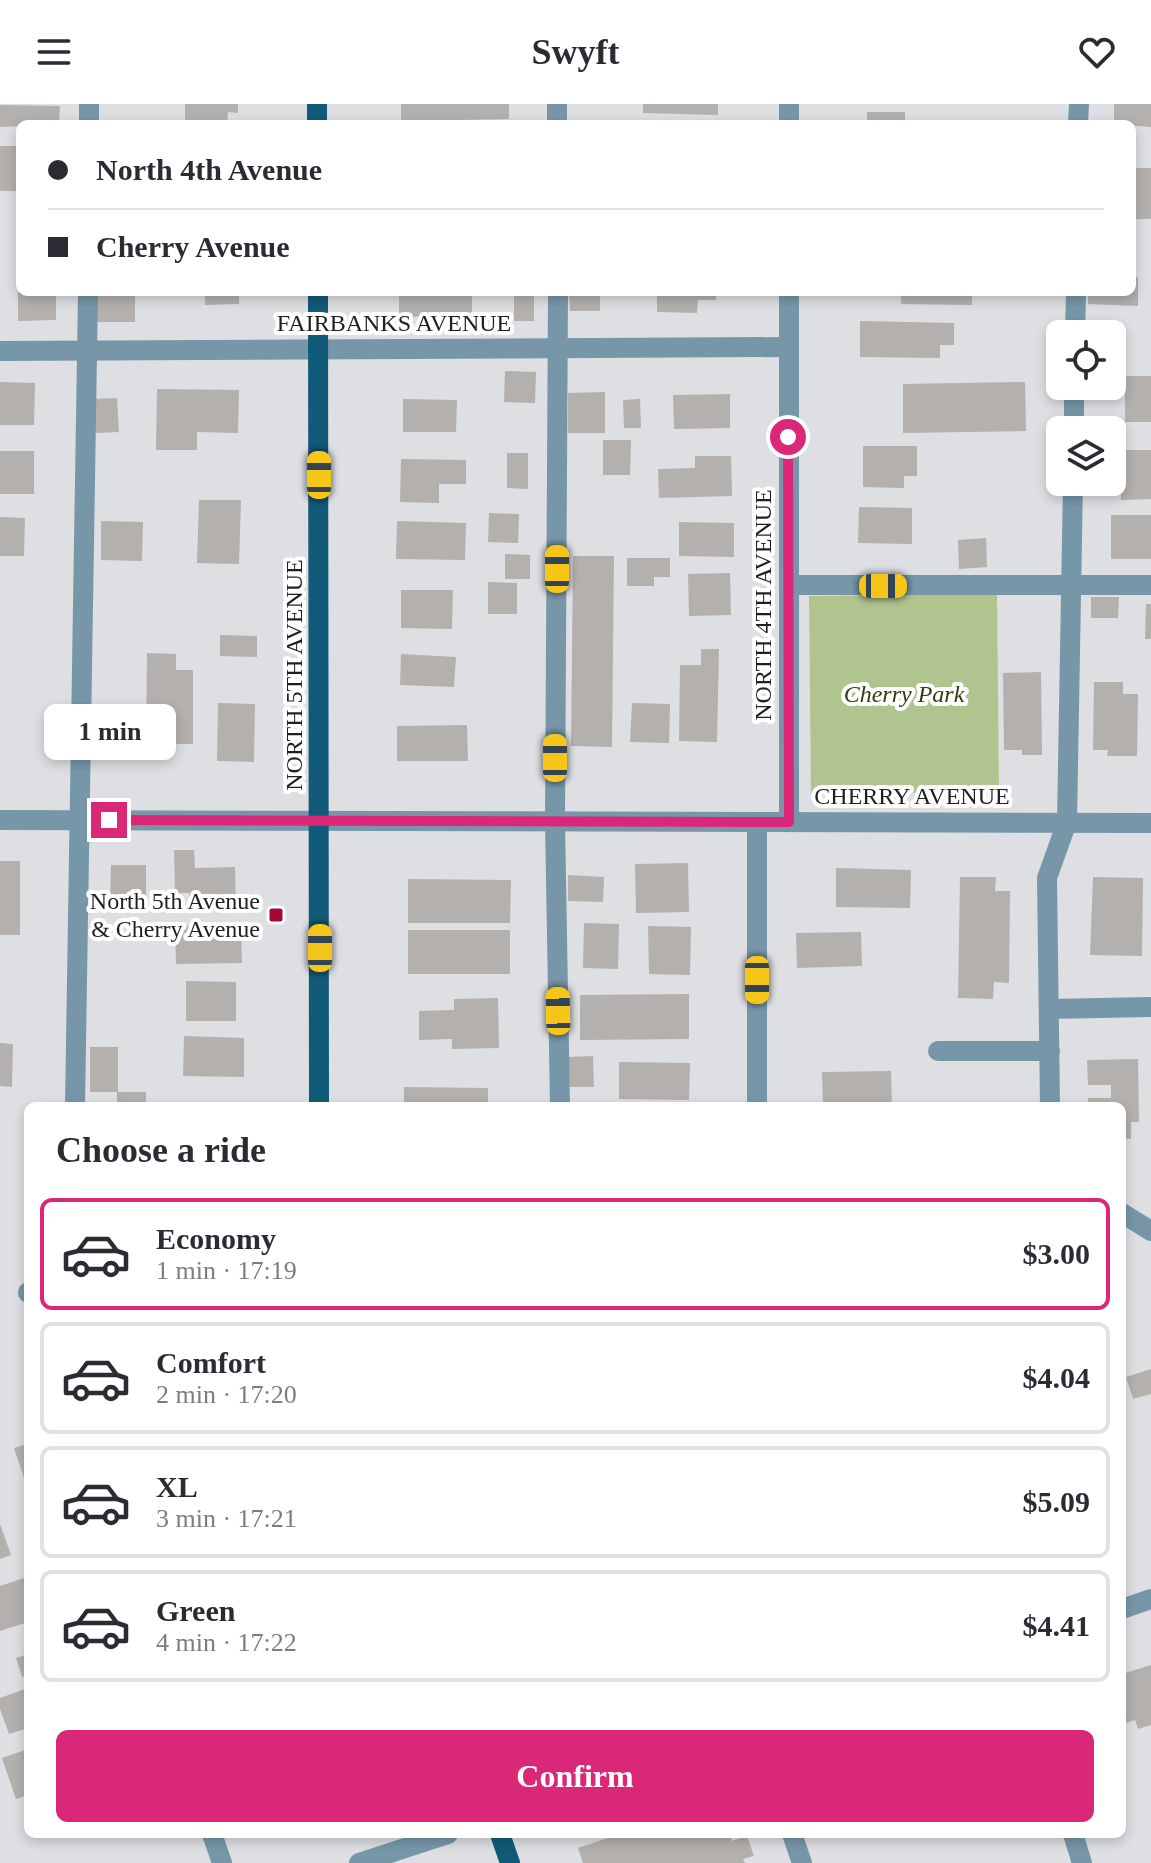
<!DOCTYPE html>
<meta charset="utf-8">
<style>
body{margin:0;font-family:"Times New Roman",serif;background:#f7f7f7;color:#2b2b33;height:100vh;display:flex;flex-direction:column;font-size:30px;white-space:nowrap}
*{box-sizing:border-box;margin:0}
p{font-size:26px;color:#7c7c81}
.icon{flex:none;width:44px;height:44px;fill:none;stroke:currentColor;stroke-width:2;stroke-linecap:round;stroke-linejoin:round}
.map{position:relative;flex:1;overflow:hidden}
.panel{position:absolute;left:24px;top:998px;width:1102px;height:736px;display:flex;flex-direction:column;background:#fff;border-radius:12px;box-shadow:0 4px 12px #0003}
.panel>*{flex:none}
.guide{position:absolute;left:16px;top:16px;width:1120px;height:176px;border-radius:12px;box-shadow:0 4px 12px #0003;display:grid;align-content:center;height:176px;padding:0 32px;background:#fff}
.buttons{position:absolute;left:1046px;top:216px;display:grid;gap:16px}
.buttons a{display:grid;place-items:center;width:80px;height:80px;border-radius:12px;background:#fff;box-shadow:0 4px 12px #0003;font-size:40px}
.end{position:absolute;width:36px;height:36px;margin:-18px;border:10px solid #db2777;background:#fff;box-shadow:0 0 0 4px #fff}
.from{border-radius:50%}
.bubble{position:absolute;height:56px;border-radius:12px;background:#fff;box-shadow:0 4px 12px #0003;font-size:26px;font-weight:700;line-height:56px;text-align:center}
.car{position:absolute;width:24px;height:48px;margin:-24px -12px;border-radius:10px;box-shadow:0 0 6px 2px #0007;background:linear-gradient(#f5c518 24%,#345 0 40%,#f5c518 0 76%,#345 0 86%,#f5c518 0)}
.guide b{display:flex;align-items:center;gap:28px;height:76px;font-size:30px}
.guide b+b{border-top:2px solid #e1e1e2}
.guide i{width:20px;height:20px;background:#2b2b33}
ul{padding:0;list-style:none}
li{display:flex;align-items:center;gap:24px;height:112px;margin:0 16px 12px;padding:0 16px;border:4px solid #e1e1e2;border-radius:12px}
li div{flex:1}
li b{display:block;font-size:30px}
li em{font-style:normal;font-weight:700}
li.on{border-color:#db2777}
li>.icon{width:72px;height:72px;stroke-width:1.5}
h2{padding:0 32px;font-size:36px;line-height:96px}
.primary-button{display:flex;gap:16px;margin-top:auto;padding:16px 32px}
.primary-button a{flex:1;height:92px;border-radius:12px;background:#db2777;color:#fff;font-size:32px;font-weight:700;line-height:92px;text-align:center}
header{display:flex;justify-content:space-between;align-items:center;height:104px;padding:0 32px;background:#fff;font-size:36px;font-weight:700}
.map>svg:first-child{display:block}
.green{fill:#afc48e}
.building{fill:#b4b0ad}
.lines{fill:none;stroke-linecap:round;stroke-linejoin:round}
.minor{stroke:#7797a9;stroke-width:20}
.major{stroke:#115a79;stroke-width:20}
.route{stroke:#db2777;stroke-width:10}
.poi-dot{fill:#a50933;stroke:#fff;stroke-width:3}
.labels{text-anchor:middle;stroke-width:8;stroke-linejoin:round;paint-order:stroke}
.street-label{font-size:24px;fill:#1e1f20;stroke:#fff}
.park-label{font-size:24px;font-style:italic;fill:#2f3f0b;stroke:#fff}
.poi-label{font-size:24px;fill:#1e1f20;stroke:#fff;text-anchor:end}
</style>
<header><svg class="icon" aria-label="menu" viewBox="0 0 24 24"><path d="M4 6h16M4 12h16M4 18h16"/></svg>Swyft<svg class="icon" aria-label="heart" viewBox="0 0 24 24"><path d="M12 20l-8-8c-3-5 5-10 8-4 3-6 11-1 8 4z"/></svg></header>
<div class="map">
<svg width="1151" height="1759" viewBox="0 0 1151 1759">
<rect width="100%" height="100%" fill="#dddfe3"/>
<!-- green -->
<polygon class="green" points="997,490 999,688 811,690 809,492"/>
<!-- building -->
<g class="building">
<polygon points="185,0 238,0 238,9 228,8 227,20 185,20"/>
<polygon points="401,0 509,0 509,15 401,17"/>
<polygon points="643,0 718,0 718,11 643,9"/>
<polygon points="1114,0 1151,0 1151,23 1114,20"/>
<polygon points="0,1 60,2 59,20 0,23"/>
<rect x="867" y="8" width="38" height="12"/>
<rect x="0" y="42" width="20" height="45"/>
<rect x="1133" y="64" width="18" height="51"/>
<polygon points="1132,173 1138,173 1138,202 1088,200 1088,188 1132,188"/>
<polygon points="18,188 56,188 56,216 18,217"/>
<rect x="96" y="188" width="39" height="30"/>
<polygon points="205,188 239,188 239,200 205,201"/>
<polygon points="399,188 472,188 472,212 399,213"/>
<rect x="514" y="188" width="20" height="29"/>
<polygon points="569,188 600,188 600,207 570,207"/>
<polygon points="657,188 716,188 716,196 698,196 697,209 657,208"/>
<polygon points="901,188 972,188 972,201 901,200"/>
<polygon points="860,217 954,219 954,241 940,241 940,254 860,253"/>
<polygon points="505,267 536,268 535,299 504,298"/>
<rect x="1125" y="272" width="26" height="46"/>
<polygon points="0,278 35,279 34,321 0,321"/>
<polygon points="1025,278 1026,327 903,329 903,280"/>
<polygon points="157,285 239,286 238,329 197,328 197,346 156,346"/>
<polygon points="605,288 605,329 568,329 568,289"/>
<polygon points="730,290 730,324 674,325 673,291"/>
<polygon points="117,294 119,328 94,329 92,295"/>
<polygon points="403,295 457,296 456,328 403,328"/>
<polygon points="640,295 641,324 624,324 623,296"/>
<polygon points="603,336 631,336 630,371 603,371"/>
<polygon points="863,342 917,342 917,372 904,372 904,384 863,383"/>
<polygon points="1120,346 1151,346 1151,395 1121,396"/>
<rect x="0" y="347" width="34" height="43"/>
<polygon points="507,349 528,349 528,385 507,384"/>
<polygon points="695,352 731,352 732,392 659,394 658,365 695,364"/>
<polygon points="401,355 466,356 466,380 439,380 439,399 400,398"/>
<polygon points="199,396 241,396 239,460 197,459"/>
<polygon points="859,403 912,404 912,440 858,439"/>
<polygon points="489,409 519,410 518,439 488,438"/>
<rect x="1111" y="411" width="40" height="44"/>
<polygon points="0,413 25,414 24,452 0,452"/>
<polygon points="101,417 143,418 142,457 101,456"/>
<polygon points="397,417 466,419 465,456 396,455"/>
<polygon points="679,418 734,419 734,453 679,452"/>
<polygon points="986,434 987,463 959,465 958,436"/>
<polygon points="505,450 530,451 530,475 505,475"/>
<polygon points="573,452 614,452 612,643 571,642"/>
<polygon points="627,454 670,454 670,473 654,473 654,482 627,482"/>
<polygon points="730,469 731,511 689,512 688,470"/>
<polygon points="488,478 517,479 517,510 488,510"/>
<polygon points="401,486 453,486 452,525 401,524"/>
<polygon points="1091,493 1119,493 1118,514 1091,514"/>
<polygon points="1146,500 1151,500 1151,535 1145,535"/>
<polygon points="220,531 257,532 257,553 220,552"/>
<polygon points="701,545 719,545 717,638 679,637 680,561 701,561"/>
<polygon points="147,549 176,550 176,566 193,566 193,640 146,640"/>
<polygon points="401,550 456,553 454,583 400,581"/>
<polygon points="1041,568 1042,651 1022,651 1022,646 1004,646 1003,569"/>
<polygon points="1094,578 1123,578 1123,590 1138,590 1137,652 1107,652 1108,646 1093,646"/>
<polygon points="218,599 255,600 254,658 217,657"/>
<polygon points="632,599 670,600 669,639 630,638"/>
<polygon points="467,621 468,657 397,657 397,622"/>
<polygon points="174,746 194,746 195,764 235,763 236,803 189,804 189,789 175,789"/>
<rect x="0" y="757" width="20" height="74"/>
<polygon points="688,759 689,808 636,809 635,760"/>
<polygon points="111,761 146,761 146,804 110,804"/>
<polygon points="836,764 911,766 910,804 836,803"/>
<polygon points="568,771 604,773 603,798 568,797"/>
<polygon points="960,773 996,773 995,787 1010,787 1009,879 994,878 993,895 958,894"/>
<polygon points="1093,773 1143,774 1142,852 1090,851"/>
<polygon points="408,775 511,776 510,819 408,819"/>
<polygon points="584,819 619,820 618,865 583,864"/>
<polygon points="241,821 242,859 176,860 175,822"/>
<polygon points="648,822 691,823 690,871 649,870"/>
<rect x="408" y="826" width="102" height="44"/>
<polygon points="861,828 862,862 797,864 796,829"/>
<polygon points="186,877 236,878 236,917 186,917"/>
<polygon points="689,890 689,935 580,936 580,891"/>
<polygon points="498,894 499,944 452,945 452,935 419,936 419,907 454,906 454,895"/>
<polygon points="184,932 244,934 244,973 183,972"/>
<polygon points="0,939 13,940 12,983 0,982"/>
<rect x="90" y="943" width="28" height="45"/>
<polygon points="593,952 594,983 569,983 568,953"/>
<polygon points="1138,955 1139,1018 1131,1018 1131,1035 1122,1035 1122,1002 1088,1002 1088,994 1111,994 1111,981 1088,981 1087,956"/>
<polygon points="619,958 690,959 689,996 619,995"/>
<polygon points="891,967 892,1002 823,1002 822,968"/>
<polygon points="404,983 488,984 488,1002 404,1002"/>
<rect x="117" y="988" width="29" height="14"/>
<polygon points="1151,1265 1151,1290 1133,1295 1126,1273"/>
<polygon points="28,1340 28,1376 25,1377 14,1344"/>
<polygon points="0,1420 11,1451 0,1455"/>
<polygon points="27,1473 28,1518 0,1527 0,1482"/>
<polygon points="28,1550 28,1571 22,1573 16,1554"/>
<polygon points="1151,1561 1151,1621 1138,1625 1135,1616 1123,1620 1122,1616 1122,1570"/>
<polygon points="28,1584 28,1624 9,1630 0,1605 0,1594"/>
<polygon points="28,1645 28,1691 16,1695 2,1654"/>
<polygon points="620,1730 730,1730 732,1737 747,1732 754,1752 743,1755 745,1759 583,1759 578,1744"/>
</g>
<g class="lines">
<!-- minor -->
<g class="minor">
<polyline points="557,0 557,20"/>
<polyline points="89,20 89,0"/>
<polyline points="789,20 789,0"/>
<polyline points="1078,20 1079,0"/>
<polyline points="558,188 555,717 560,1002"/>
<polyline points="789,188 789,718"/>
<polyline points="1075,230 1076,188"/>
<polyline points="0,247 788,243"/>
<polyline points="1074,326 1074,282"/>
<polyline points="789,481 1151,481"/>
<polyline points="0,716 1151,719"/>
<polyline points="757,718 757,1002"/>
<polyline points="1049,905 1151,903"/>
<polyline points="938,947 1050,947"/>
<polyline points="75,1002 88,188"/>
<polyline points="1050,1002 1047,774 1067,718 1073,378"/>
<polyline points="1122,1109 1151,1127"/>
<polyline points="28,1188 28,1189"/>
<polyline points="1122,1505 1151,1495"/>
<polyline points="212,1730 222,1759"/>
<polyline points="792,1730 802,1759"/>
<polyline points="1073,1730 1082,1759"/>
<polyline points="359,1759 448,1730"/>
</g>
<!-- major -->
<g class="major">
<polyline points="317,0 317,20"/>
<polyline points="318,188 319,1002"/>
<polyline points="500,1730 510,1759"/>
</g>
</g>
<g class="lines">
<!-- route -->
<polyline class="route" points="109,716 789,718 788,333"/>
</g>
<!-- markers -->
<rect class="poi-dot" x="268" y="803" width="16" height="16" rx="4"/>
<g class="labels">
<!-- street labels -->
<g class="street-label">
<text x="394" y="227">FAIRBANKS AVENUE</text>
<text transform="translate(763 501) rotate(-90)" y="8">NORTH 4TH AVENUE</text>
<text transform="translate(294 571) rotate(-90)" y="8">NORTH 5TH AVENUE</text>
<text x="912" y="700">CHERRY AVENUE</text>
</g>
<!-- park labels -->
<g class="park-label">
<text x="904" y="598">Cherry Park</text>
</g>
<!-- poi labels -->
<g class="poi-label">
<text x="260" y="805">North 5th Avenue<tspan x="260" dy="28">&amp; Cherry Avenue</tspan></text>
</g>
</g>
</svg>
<div class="buttons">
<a><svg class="icon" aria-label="locate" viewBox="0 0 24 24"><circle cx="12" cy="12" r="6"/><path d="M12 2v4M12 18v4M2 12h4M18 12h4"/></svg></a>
<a><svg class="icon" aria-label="layers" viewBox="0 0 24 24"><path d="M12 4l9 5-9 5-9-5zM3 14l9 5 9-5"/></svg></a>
</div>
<i class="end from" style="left:788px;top:333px"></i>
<i class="end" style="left:109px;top:716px"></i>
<div class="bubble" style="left:44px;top:600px;width:132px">1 min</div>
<i class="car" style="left:319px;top:371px;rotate:0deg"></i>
<i class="car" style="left:557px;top:465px;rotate:0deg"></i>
<i class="car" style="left:883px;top:482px;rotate:90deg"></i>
<i class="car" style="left:555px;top:654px;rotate:0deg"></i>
<i class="car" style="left:320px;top:844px;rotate:0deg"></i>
<i class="car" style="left:757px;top:876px;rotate:180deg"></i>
<i class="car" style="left:558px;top:907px;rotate:359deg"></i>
<div class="guide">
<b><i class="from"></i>North 4th Avenue</b>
<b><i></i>Cherry Avenue</b>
</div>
<section class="panel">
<h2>Choose a ride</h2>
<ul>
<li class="on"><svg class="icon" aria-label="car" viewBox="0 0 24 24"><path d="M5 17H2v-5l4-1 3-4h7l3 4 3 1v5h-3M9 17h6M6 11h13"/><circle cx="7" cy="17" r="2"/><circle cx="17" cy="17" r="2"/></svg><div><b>Economy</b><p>1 min · 17:19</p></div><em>$3.00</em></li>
<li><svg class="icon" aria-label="car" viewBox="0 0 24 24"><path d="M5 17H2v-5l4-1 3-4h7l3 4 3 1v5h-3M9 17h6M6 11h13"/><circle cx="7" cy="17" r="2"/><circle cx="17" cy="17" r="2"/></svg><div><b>Comfort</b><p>2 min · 17:20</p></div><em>$4.04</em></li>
<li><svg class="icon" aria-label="car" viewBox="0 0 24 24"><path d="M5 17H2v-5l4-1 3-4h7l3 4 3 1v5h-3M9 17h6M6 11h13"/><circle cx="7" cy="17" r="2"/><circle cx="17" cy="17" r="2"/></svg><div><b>XL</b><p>3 min · 17:21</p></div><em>$5.09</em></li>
<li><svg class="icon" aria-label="car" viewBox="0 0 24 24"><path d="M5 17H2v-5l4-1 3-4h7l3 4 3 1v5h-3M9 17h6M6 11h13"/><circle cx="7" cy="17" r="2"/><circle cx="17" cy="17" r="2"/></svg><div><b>Green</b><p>4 min · 17:22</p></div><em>$4.41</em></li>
</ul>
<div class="primary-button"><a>Confirm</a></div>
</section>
</div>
